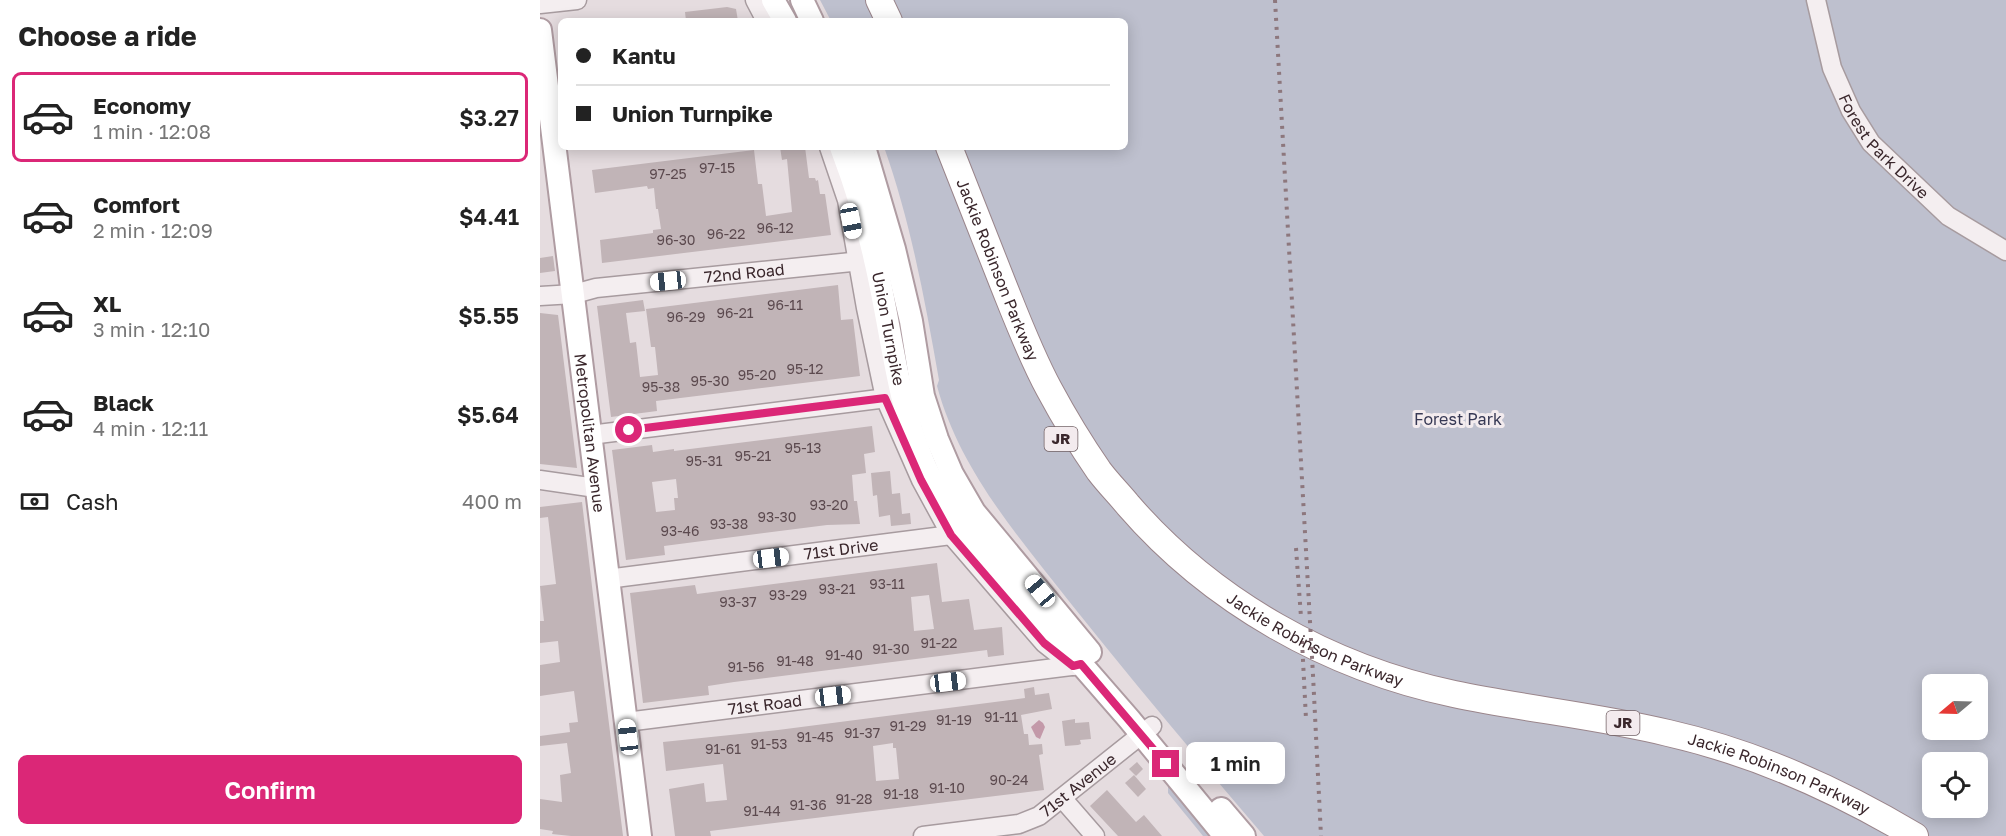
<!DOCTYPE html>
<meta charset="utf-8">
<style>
body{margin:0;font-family:"Golos Text",sans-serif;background:#f2f2f2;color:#222;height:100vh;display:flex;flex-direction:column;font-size:22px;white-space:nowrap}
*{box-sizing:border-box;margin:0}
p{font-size:20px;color:#767676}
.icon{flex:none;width:33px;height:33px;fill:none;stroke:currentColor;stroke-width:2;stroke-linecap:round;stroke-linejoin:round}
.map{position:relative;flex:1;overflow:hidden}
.details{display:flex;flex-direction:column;background:#fff;width:540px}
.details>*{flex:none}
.hud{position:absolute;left:18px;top:18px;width:570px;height:132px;border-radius:9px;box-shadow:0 3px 15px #0003;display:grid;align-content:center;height:132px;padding:0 18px;background:#fff}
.needle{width:39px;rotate:251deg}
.tools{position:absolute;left:1382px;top:674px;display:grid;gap:12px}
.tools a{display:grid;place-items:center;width:66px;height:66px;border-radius:9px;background:#fff;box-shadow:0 3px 15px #0003;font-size:30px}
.end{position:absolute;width:27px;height:27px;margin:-14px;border:8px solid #db2777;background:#fff;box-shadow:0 0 0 3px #fff}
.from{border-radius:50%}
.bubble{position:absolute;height:42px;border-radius:9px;background:#fff;box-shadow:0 3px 15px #0003;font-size:20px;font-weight:600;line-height:42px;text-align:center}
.car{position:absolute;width:18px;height:36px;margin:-18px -9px;border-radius:8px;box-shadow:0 0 4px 2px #0007;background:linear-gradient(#fff 24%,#345 0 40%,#fff 0 76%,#345 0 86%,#fff 0)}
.hud b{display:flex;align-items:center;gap:21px;height:57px;font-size:22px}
.hud b+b{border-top:2px solid #e0e0e0}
.hud i{width:15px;height:15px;background:#222}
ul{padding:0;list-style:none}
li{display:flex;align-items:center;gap:18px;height:90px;margin:0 12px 9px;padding:0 6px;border:3px solid transparent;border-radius:9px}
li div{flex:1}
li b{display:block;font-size:22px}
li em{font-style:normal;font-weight:600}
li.current{border-color:#db2777}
li>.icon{width:54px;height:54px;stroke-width:1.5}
h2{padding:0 18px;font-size:27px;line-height:72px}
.pay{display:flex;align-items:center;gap:15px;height:66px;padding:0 18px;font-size:22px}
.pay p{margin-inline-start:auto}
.cta{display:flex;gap:12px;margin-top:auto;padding:12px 18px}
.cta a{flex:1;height:69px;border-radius:9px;background:#db2777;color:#fff;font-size:24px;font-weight:600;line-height:69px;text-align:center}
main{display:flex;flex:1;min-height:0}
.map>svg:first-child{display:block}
.green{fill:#bec0ce;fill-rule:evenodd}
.water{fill:#c399a9}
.building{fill:#c1b4b7;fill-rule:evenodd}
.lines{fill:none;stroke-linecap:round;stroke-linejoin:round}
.minor-casing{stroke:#a79b9f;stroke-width:21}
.major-casing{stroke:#af9ca2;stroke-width:26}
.highway-casing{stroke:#9a858b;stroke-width:28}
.minor{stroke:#f4eef0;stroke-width:18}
.major{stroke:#fff;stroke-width:22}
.highway{stroke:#fff;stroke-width:26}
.rail{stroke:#8d777d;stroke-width:4;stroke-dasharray:3 6;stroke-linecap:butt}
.route{stroke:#db2777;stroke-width:8}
.labels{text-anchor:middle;stroke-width:6;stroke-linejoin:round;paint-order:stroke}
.number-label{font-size:14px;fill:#5c4a4f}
.shield{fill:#f3ebee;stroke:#726266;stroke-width:1.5}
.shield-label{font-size:15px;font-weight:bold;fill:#3a272c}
.street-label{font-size:16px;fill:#3a272c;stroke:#f3ebee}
.park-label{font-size:16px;fill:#363854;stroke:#f3ebee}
</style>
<main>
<section class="details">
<h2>Choose a ride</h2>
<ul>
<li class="current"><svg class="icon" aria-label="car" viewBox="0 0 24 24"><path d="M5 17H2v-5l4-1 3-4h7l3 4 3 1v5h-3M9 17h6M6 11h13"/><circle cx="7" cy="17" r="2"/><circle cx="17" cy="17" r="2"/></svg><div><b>Economy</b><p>1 min · 12:08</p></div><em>$3.27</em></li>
<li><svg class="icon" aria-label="car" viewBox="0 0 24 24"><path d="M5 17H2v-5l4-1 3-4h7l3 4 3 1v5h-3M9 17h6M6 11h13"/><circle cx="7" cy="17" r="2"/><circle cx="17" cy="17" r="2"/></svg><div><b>Comfort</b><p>2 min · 12:09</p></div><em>$4.41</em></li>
<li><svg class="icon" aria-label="car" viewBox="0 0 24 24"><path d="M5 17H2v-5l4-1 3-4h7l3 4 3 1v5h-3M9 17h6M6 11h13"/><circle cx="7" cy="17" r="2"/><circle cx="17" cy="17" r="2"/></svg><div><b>XL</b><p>3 min · 12:10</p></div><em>$5.55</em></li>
<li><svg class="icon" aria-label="car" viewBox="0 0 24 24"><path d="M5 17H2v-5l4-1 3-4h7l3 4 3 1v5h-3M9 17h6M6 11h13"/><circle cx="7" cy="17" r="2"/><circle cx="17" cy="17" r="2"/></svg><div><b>Black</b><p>4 min · 12:11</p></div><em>$5.64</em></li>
</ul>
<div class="pay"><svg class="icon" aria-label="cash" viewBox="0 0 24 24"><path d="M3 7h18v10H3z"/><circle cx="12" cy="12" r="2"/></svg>Cash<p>400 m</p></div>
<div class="cta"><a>Confirm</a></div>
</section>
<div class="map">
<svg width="1466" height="836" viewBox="0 0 1466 836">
<rect width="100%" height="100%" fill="#e5dcdf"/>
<!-- green -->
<g class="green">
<path d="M280 0H1466V836H724C659 760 595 684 532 605 479 537 420 471 397 386L399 380C385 301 371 223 344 147H585V21H291ZM1392 684H1437V729H1392ZM1392 762H1437V807H1392Z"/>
<polygon points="628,781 678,836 663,836 628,793"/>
</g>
<!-- water -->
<polygon class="water" points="499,720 503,723 505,727 500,739 496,737 491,727"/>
<!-- building -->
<g class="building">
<polygon points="187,7 196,9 198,21 146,21 145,12"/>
<polygon points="240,147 265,147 269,178 275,178 276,181 278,180 280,194 285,194 291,235 62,263 60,240 113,233 113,230 121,229 118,209 116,209 114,188 108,189 107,186 55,193 52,170 214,150 218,184 222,184 226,216 252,212 247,159 242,160"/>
<polygon points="13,256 15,271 0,273 0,258"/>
<polygon points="298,285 301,320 313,319 320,376 116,401 117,411 71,417 57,306 103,300 105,311 86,313 90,343 96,342 100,377 118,375 115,347 111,347 106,309"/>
<polygon points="0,313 18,315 37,468 0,464"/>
<path d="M332 426 335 452 324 454 326 473 312 475 314 501H317L320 524 287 525 124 546 125 555 86 560 72 450 112 445 113 452 134 449V451ZM136 479 138 498H134L135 510 116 512 112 482Z"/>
<polygon points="350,471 352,494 360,493 362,514 370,513 371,524 351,526 350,515 339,517 337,495 333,496 331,473"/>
<polygon points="42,502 56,620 83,836 31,836 12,834 13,831 0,829 0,799 22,802 20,775 31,773 27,743 0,746 0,736 30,732 29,723 38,722 34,691 0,696 0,665 20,662 18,641 0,643 0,621 4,621 0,586 16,584 8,517 0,518 0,507"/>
<path d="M397 563 402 602 429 599 434 630 462 627 464 655 448 657 447 650 194 682 168 686 169 695 103 703 90 593 155 585 157 594ZM389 595 394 629 374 631 371 597Z"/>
<path d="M494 687 495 695 509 693 512 709 481 715 484 734H488L489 745 502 744 503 754 499 755 504 790 170 831 171 836H135L129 789 164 783 166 802 187 800 183 764 126 771 123 742 238 730 485 698 484 689ZM353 743V748H356L359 779 336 781 333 746Z"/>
<polygon points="535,719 535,723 549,722 551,739 540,740 541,744 538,745 525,746 522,721"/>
<polygon points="597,762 603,769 596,776 589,769"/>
<polygon points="594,775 606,789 598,797 585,783"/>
<polygon points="567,790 596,822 604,815 622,836 578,836 550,806"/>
</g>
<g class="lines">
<!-- minor casing -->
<g class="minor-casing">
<g id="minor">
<polyline points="215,0 226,21"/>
<path id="s1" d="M1276 0 1292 68 1311 111 1331 143 1408 216 1466 251"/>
<polyline points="0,4 37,0"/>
<polyline points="289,147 307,200 326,308 345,398 381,480 411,535 504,643 533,666"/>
<path id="s2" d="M0 296 34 294 56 288 331 260"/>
<polyline points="50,435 355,397"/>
<polyline points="0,480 56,488"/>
<path id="s3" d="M67 579 419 534"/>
<path id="s4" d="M86 722 539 665"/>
<polyline points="522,798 555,836"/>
<path id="s5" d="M383 836 479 824 499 816 612 726"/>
</g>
</g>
<!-- major casing -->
<g class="major-casing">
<g id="major">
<polyline points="233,0 245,21"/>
<polyline points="262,0 272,21"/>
<path id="s6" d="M0 30 100 836"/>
<path id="s7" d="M301 147C315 184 327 222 335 260 351 327 356 396 382 459 392 485 411 510 427 533L589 719 685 836"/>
<polyline points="324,147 354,249 371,321 383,396 397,439 412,474 434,512 550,652"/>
<polyline points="681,809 704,836"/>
</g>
</g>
<!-- highway casing -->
<g class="highway-casing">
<g id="highway">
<polyline points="339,0 349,21"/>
<path id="s8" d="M409 147C427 193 445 238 463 284 477 319 491 356 509 389 524 417 541 445 559 471 568 483 579 494 588 505 672 602 790 668 914 694 985 709 1058 716 1128 733 1216 753 1298 790 1375 836"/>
</g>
</g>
<!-- minor -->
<use href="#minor" class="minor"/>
<!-- major -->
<use href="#major" class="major"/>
<!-- highway -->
<use href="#highway" class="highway"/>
<!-- rail -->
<g class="rail">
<polyline points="735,0 773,675 781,836"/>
<polyline points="756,548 761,617"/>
<polyline points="762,641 766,719"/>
</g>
</g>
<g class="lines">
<!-- route -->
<polyline class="route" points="89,430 345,398 381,480 411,535 504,643 533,666 541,664 626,764"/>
</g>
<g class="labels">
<!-- number labels -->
<g class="number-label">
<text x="177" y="173">97-15</text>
<text x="128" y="179">97-25</text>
<text x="235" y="233">96-12</text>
<text x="186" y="239">96-22</text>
<text x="136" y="245">96-30</text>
<text x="245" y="310">96-11</text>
<text x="195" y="318">96-21</text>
<text x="146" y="322">96-29</text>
<text x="265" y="374">95-12</text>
<text x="217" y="380">95-20</text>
<text x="170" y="386">95-30</text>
<text x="121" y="392">95-38</text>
<text x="263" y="453">95-13</text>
<text x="213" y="461">95-21</text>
<text x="164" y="466">95-31</text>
<text x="289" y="510">93-20</text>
<text x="237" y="522">93-30</text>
<text x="189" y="529">93-38</text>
<text x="140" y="536">93-46</text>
<text x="347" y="589">93-11</text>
<text x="297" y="594">93-21</text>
<text x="248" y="600">93-29</text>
<text x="198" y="607">93-37</text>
<text x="399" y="648">91-22</text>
<text x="351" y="654">91-30</text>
<text x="304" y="660">91-40</text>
<text x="255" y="666">91-48</text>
<text x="206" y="672">91-56</text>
<text x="461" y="722">91-11</text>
<text x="414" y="725">91-19</text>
<text x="368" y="731">91-29</text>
<text x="322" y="738">91-37</text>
<text x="275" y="742">91-45</text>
<text x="229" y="749">91-53</text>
<text x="183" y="754">91-61</text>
<text x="469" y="785">90-24</text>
<text x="407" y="793">91-10</text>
<text x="361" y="799">91-18</text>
<text x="314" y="804">91-28</text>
<text x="268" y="810">91-36</text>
<text x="222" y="816">91-44</text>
</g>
<!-- shield labels -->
<g class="shield">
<rect x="504.5" y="427" width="33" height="24" rx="4.5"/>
<rect x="1066.5" y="711" width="33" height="24" rx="4.5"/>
</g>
<g class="shield-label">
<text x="521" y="444">JR</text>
<text x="1083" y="728">JR</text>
</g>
<!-- street labels -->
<g class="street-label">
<text dy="6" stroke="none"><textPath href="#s1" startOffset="165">Forest Park Drive</textPath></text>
<text dy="6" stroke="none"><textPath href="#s8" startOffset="132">Jackie Robinson Parkway</textPath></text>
<text dy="6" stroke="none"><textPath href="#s2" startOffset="206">72nd Road</textPath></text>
<text dy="6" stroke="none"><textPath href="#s7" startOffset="188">Union Turnpike</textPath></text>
<text dy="6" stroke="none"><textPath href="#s6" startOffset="406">Metropolitan Avenue</textPath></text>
<text dy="6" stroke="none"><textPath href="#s3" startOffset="236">71st Drive</textPath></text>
<text dy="6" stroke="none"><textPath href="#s8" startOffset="636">Jackie Robinson Parkway</textPath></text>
<text dy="6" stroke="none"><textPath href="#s4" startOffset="140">71st Road</textPath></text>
<text dy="6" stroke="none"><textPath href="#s8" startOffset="1122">Jackie Robinson Parkway</textPath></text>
<text dy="6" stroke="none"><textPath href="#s5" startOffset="168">71st Avenue</textPath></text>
</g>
<!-- park labels -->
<g class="park-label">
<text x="918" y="425">Forest Park</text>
</g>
</g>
</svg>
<div class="tools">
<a><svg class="needle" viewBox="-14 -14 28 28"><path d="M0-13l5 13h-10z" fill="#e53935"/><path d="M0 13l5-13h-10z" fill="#767676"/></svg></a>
<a><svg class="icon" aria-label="locate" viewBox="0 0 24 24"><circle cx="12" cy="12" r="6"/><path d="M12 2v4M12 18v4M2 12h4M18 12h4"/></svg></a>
</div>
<i class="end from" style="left:89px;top:430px"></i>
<i class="end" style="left:626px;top:764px"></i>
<div class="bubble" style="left:646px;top:742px;width:99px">1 min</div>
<i class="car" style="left:311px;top:221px;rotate:169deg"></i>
<i class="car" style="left:128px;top:281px;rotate:264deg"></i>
<i class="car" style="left:231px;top:558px;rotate:83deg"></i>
<i class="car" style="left:500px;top:591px;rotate:320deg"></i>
<i class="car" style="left:408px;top:682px;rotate:83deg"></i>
<i class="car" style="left:293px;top:696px;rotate:83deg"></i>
<i class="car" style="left:88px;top:737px;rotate:353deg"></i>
<div class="hud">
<b><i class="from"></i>Kantu</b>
<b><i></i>Union Turnpike</b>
</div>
</div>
</main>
